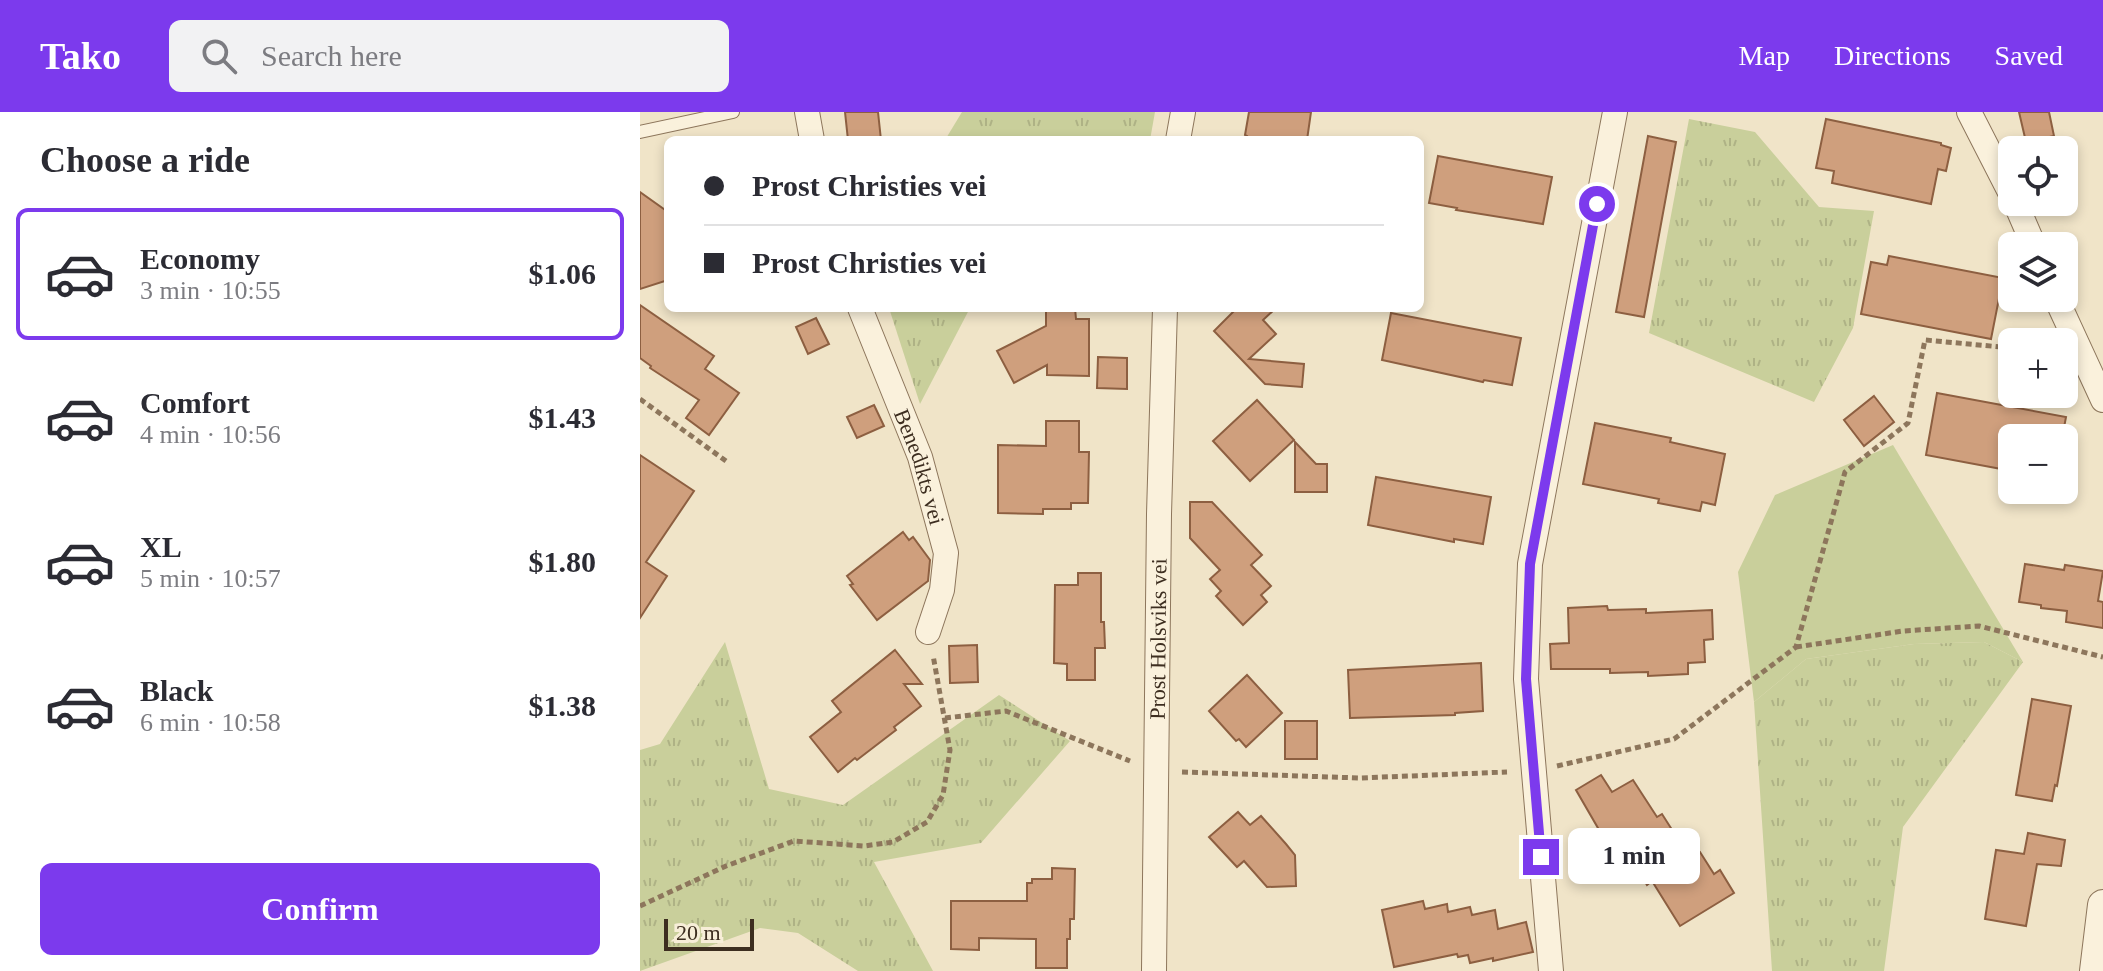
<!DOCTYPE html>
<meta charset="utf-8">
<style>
body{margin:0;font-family:Georgia,serif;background:#f2f2f3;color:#2b2b33;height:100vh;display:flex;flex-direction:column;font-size:30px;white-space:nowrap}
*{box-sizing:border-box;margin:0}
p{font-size:26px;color:#7c7c81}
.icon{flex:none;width:44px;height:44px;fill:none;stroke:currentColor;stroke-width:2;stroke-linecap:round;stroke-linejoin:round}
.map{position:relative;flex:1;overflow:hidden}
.sheet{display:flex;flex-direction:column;background:#fff;width:640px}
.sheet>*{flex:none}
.top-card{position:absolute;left:24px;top:24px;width:760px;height:176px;border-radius:12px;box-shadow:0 4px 12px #0003;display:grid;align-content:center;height:176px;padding:0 40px;background:#fff}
.buttons{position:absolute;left:1358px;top:24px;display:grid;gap:16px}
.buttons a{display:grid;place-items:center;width:80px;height:80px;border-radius:12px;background:#fff;box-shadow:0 4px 12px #0003;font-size:40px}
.scale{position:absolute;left:24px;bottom:20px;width:90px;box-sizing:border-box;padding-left:8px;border:4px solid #3d2e20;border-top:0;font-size:22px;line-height:28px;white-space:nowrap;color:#3d2e20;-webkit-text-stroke:6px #f7eed8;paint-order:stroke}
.end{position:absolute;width:36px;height:36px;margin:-18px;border:10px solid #7c3aed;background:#fff;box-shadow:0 0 0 4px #fff}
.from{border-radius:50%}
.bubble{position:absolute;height:56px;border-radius:12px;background:#fff;box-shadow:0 4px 12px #0003;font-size:26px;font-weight:700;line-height:56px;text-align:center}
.top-card b{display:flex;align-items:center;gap:28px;height:76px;font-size:30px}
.top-card b+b{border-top:2px solid #e1e1e2}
.top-card i{width:20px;height:20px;background:#2b2b33}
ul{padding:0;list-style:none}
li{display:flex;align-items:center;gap:24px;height:132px;margin:0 16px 12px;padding:0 24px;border:4px solid transparent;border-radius:12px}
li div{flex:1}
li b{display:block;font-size:30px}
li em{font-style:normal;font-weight:700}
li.active{border-color:#7c3aed}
li>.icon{width:72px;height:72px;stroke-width:1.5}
h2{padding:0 40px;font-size:36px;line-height:96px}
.primary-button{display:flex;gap:16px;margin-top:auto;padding:16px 40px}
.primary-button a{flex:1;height:92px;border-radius:12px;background:#7c3aed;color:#fff;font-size:32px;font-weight:700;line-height:92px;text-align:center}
header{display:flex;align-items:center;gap:48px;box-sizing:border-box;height:112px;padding:0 40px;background:#7c3aed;color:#fff}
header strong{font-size:38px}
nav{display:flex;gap:44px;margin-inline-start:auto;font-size:28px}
.search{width:560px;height:72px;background:#f2f2f3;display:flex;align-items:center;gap:20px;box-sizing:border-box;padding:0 28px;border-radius:12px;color:#7c7c81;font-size:30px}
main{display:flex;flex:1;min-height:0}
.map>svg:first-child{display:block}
.grass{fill:url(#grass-tufts)}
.green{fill:#c9cf9b}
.building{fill:#cf9f7d;stroke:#8d5f41;stroke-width:2}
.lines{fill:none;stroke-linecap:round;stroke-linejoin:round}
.service-casing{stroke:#8d765c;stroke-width:14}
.minor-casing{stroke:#8d765c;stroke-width:26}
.tertiary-casing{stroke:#8d765c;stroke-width:32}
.path{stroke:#8d765c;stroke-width:5;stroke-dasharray:6 4;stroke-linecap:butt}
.service{stroke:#faf1dc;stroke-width:12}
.minor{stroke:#faf1dc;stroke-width:24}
.tertiary{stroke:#faf1dc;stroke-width:30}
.route{stroke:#7c3aed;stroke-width:10}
.labels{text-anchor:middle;stroke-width:6;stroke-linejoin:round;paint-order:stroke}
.street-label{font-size:22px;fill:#3d2e20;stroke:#f7eed8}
</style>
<header>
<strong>Tako</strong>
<div class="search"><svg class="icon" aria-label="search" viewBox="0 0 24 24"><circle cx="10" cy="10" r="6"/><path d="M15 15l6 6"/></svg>Search here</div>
<nav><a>Map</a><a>Directions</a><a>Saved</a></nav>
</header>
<main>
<section class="sheet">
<h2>Choose a ride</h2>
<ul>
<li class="active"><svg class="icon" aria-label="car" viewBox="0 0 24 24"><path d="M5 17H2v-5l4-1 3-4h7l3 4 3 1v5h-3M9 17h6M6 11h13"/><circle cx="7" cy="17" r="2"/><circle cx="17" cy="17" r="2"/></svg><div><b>Economy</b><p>3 min · 10:55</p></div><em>$1.06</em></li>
<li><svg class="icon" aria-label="car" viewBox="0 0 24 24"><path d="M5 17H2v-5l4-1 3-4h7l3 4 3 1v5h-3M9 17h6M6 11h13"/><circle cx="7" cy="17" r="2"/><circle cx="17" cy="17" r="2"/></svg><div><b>Comfort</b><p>4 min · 10:56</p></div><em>$1.43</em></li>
<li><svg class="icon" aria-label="car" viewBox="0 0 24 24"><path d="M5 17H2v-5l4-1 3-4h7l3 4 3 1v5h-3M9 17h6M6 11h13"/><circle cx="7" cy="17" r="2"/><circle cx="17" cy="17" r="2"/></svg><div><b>XL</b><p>5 min · 10:57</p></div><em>$1.80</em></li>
<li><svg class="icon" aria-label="car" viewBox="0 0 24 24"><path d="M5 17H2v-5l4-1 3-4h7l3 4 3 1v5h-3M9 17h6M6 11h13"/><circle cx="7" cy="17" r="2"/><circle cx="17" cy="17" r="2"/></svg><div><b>Black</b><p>6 min · 10:58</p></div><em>$1.38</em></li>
</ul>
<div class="primary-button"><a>Confirm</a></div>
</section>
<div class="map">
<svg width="1463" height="859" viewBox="0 0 1463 859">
<defs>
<pattern id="grass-tufts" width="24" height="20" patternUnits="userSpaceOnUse" patternTransform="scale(2)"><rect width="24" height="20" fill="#c9cf9b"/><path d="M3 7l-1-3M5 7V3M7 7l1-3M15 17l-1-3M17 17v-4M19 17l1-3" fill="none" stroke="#aeb285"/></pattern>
</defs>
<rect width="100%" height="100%" fill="#f0e4c8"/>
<!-- grass -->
<g class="grass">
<polygon points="322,0 515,0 510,28 305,28"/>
<polygon points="1049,7 1115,20 1179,95 1234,99 1213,216 1174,290 1009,221"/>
<polygon points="249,196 330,196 280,292"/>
<polygon points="85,530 129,677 203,693 359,583 430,629 341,731 234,750 293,859 218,859 158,821 120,816 0,859 0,638 20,632"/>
<polygon points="1344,530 1383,550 1263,715 1244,859 1132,859 1114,590 1166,547 1274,532"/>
</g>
<!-- green -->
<polygon class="green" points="1253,333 1383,550 1344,530 1274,532 1166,547 1114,590 1098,460 1135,383"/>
<!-- building -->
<g class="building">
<polygon points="205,0 238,0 241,28 208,28"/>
<polygon points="609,0 671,0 667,28 606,28 607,24 605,23"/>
<polygon points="1379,0 1409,0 1414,24 1386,30"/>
<polygon points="1186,7 1301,31 1301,33 1311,36 1306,59 1298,57 1291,92 1192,71 1194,59 1176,56"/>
<polygon points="1008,24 1036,30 1004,205 976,200"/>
<polygon points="798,44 912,65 903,112 816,98 817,96 789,91"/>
<polygon points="0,80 28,100 28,143 25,147 28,155 28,168 0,177"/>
<polygon points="1249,144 1363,166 1351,227 1221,202 1231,150 1247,153"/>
<polygon points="0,193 74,244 65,257 99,281 69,323 46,306 59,288 10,256 11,254 0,246"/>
<polygon points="406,196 435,196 436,207 449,207 449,264 407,263 407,253 374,271 357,239 406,214"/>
<polygon points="597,196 636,196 623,208 636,222 609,247 664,252 662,275 625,272 574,219"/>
<polygon points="751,201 881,226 872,273 844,268 843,270 742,248"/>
<polygon points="176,206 189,232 168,242 156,215"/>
<polygon points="458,245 487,246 487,277 457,276"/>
<polygon points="1297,281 1426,305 1422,326 1372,326 1372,359 1286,343"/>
<polygon points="1234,284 1254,310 1224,334 1204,308"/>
<polygon points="617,288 654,328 610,369 573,329"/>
<polygon points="234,293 244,314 217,326 207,305"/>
<polygon points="406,309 439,309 439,340 449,340 448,391 431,391 431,397 403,397 403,402 358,401 358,333 406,334"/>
<polygon points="955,311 1031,326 1030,330 1085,342 1075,393 1062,390 1060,399 1018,391 1019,387 943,372"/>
<polygon points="655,330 676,352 687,352 687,380 655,380"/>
<polygon points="0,343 54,379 6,450 27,464 0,506"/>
<polygon points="736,365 851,385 843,432 814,427 814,430 728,413"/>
<polygon points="550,390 572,390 622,443 611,453 631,474 621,483 627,490 603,513 576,484 581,479 570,467 580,458 550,426"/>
<polygon points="263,420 269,428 273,425 290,448 288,469 237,508 210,473 213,472 207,464"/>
<polygon points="1385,452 1424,458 1425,453 1463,459 1458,489 1463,490 1463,516 1426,510 1427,499 1401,496 1401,493 1379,490"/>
<polygon points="438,461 461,461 461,510 464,510 465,536 455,536 455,568 427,568 427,552 414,551 415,473 438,473"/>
<polygon points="967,494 968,498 1006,497 1006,501 1072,498 1073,527 1064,528 1065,550 1048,551 1048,562 1008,564 1008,560 970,561 970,557 911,557 910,532 929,531 928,496"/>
<polygon points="337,533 338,570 310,571 309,534"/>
<polygon points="255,538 282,572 264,572 281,594 254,615 256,618 217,648 215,646 198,660 170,625 201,600 192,589"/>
<polygon points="841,551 843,599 815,601 815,603 710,606 708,558"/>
<polygon points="607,563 642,601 606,635 599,627 596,629 569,599"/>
<polygon points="1392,587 1431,594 1417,674 1415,673 1412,689 1376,683"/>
<rect x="645" y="609" width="32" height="38"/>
<polygon points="961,663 972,680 993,668 1017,705 1022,702 1036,724 1042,721 1055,743 1060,740 1074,762 1080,758 1094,781 1040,814 1012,769 1007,773 994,751 988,754 974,732 969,735 936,678"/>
<polygon points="598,700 610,713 621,704 646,732 655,743 656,774 627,775 604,749 597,755 569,725"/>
<polygon points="1388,721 1425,728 1421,754 1397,752 1386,814 1345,807 1356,738 1384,742"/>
<polygon points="412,756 435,757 434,807 430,807 430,827 427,827 427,856 396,856 396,827 339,826 339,838 311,837 311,789 387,789 387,771 392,771 392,767 412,767"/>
<polygon points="783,789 785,797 807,792 808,800 830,795 832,803 855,798 858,817 886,810 893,840 853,849 853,846 830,851 828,843 818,845 817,842 754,855 742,798"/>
</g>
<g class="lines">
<!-- service casing -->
<g class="service-casing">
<polyline id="service" points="0,20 93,0"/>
</g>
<!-- minor casing -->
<g class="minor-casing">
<g id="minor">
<polyline points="167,0 172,28"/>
<polyline points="1329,0 1372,84"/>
<polyline points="538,28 543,0"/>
<polyline points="1375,90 1394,134"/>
<polyline points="1416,186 1463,288"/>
<path id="s1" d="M220 196 280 345 306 441 302 478 288 520"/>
<path id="s2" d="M514 859 519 402 525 196"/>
<polyline points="911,859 886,567 890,452 975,0"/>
</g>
</g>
<!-- tertiary casing -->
<g class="tertiary-casing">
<polyline id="tertiary" points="1455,859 1463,793"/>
</g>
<!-- path -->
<g class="path">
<polyline points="0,287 86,349"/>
<polyline points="1156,535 1263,519 1339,514 1463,545"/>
<polyline points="305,606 366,599 490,649"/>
<polyline points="917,654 1034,627 1156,535 1205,360 1268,311 1285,228 1372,236"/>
<polyline points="542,660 720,666 867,660"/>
<polyline points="0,794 86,754 154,729 224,734 253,730 287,710 303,683 310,638 293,543"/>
</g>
<!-- service -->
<use href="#service" class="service"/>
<!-- minor -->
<use href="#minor" class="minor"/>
<!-- tertiary -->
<use href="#tertiary" class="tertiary"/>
</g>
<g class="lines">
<!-- route -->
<polyline class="route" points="901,745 886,567 890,452 957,92"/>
</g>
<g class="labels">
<!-- street labels -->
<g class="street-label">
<text dy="8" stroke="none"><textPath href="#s1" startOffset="170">Benedikts vei</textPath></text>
<text dy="8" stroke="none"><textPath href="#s2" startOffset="332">Prost Holsviks vei</textPath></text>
</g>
</g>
</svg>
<div class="buttons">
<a><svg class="icon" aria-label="locate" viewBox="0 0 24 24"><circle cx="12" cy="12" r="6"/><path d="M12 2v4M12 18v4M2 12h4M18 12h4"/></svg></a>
<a><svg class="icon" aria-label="layers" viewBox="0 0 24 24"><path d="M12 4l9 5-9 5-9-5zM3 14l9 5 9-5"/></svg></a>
<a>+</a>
<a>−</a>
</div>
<div class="scale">20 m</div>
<i class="end from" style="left:957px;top:92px"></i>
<i class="end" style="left:901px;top:745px"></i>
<div class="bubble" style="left:928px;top:716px;width:132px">1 min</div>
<div class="top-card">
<b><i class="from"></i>Prost Christies vei</b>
<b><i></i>Prost Christies vei</b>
</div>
</div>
</main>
